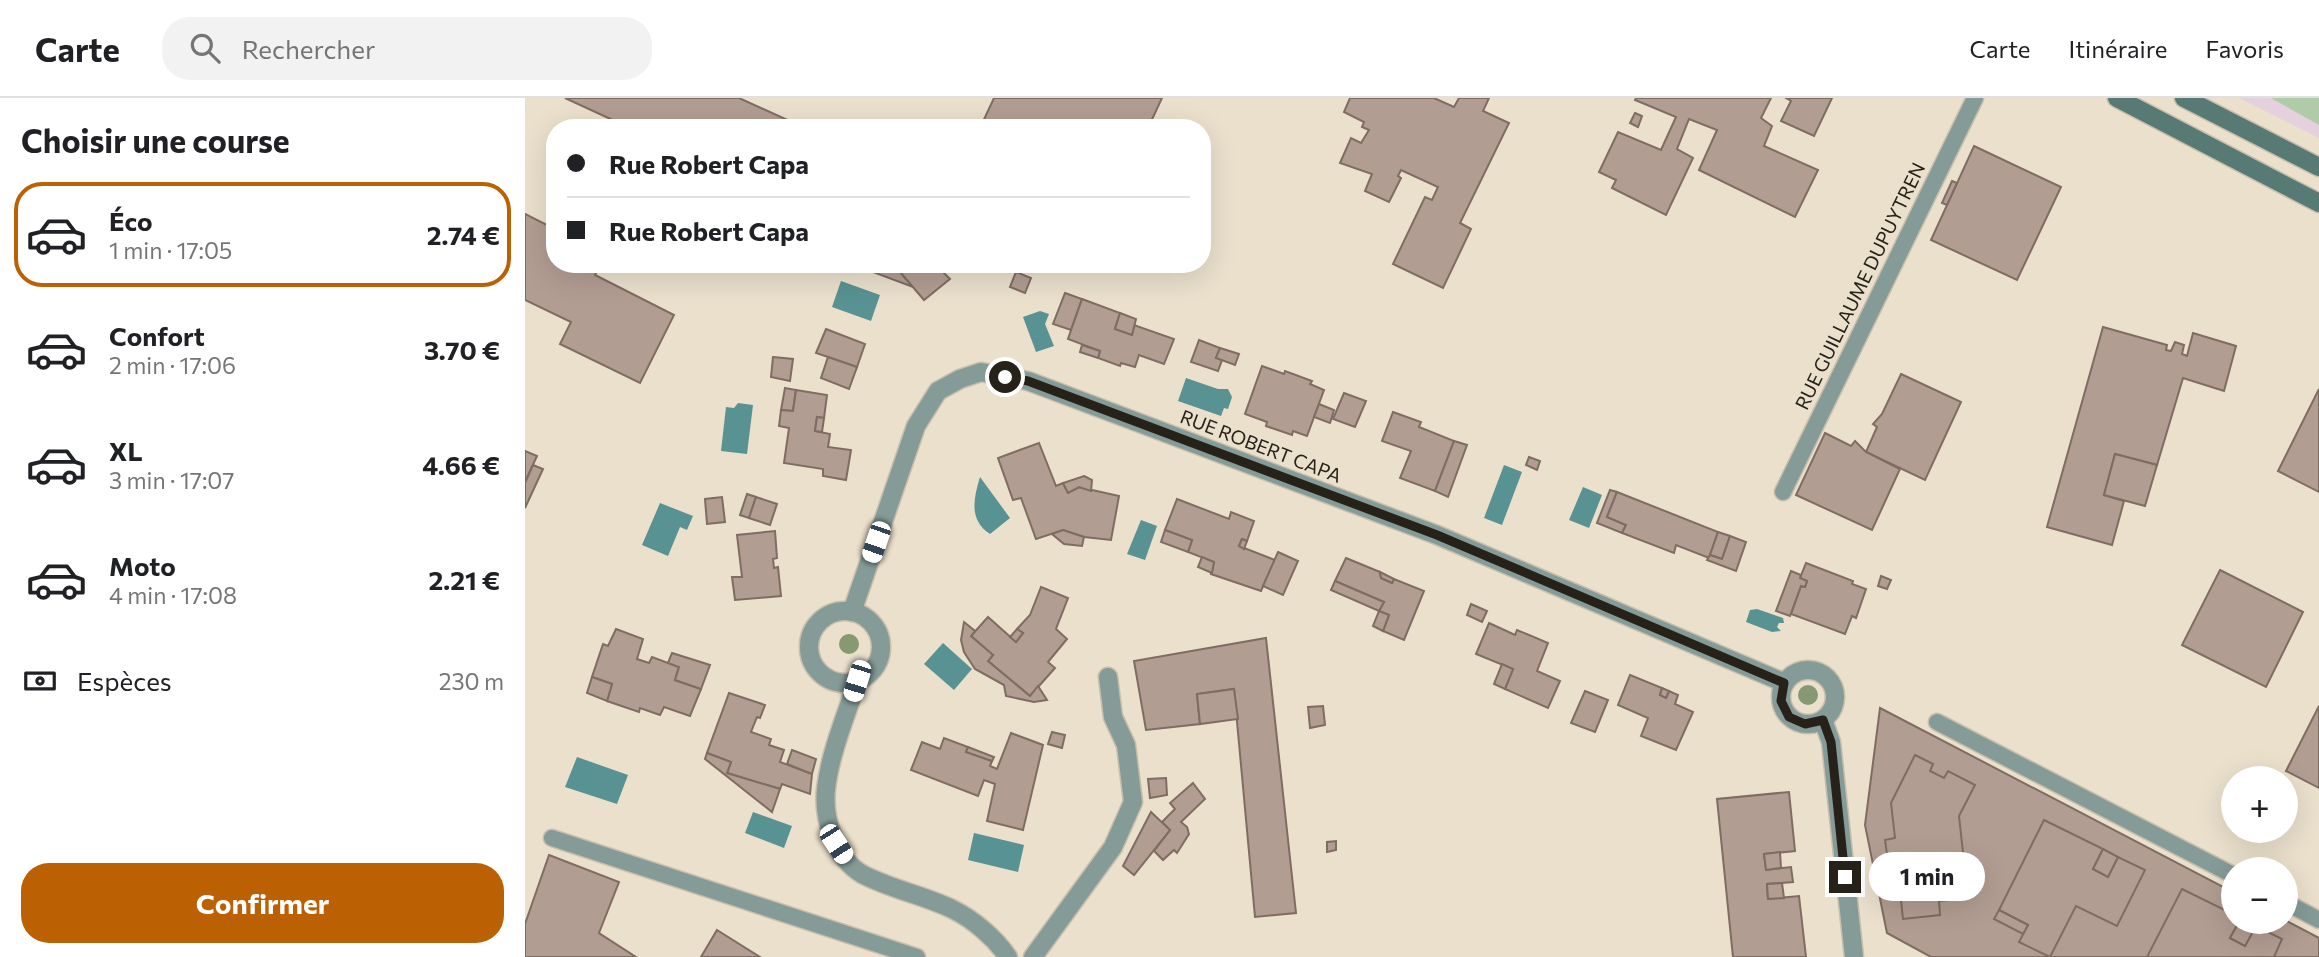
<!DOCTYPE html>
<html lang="fr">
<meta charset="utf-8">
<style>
body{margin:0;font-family:Commissioner,sans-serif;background:#f2f2f2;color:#202124;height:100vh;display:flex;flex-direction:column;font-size:26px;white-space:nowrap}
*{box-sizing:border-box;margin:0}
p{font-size:23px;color:#757577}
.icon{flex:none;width:38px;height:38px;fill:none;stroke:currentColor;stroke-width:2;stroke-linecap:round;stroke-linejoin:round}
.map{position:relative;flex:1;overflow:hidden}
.panel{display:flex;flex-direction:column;background:#fff;width:525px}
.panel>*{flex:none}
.hud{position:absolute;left:21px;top:21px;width:665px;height:154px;border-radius:28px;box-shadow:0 7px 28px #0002;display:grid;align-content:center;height:154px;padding:0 21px;background:#fff}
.fabs{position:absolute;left:1696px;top:668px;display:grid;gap:14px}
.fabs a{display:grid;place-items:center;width:77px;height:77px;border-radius:50%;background:#fff;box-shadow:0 7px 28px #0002;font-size:35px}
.end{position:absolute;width:32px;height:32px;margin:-16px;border:9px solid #26221a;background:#fff;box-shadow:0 0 0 4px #fff}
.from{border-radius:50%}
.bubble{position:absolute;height:49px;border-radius:24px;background:#fff;box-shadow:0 7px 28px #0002;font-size:23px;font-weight:700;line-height:49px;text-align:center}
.car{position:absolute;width:21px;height:42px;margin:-21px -10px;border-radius:9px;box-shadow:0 0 5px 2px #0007;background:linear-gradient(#fff 24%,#345 0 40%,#fff 0 76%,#345 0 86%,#fff 0)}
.hud b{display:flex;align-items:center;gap:24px;height:66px;font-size:26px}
.hud b+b{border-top:2px solid #e0e0e0}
.hud i{width:18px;height:18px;background:#202124}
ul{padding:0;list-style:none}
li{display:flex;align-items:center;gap:21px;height:105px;margin:0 14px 10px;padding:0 7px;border:4px solid transparent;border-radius:28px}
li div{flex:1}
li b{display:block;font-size:26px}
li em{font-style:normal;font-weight:700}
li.on{border-color:#bc6103}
li>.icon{width:63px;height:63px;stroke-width:1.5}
h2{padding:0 21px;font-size:32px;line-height:84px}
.pay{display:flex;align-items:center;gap:18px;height:77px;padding:0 21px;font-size:26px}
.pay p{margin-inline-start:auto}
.primary-button{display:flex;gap:14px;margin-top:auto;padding:14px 21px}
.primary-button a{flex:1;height:80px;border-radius:28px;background:#bc6103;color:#fff;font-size:28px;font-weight:700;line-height:80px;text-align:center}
header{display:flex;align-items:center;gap:42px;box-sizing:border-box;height:98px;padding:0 35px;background:#fff;border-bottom:2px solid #e0e0e0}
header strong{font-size:33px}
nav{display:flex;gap:38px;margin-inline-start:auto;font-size:24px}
.search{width:490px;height:63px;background:#f2f2f2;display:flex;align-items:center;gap:18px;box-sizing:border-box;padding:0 24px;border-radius:28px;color:#757577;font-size:26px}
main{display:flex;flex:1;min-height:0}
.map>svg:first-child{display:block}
.medical{fill:#e5d0de}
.green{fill:#b0cba8}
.water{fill:#599293}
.building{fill:#b29d92;stroke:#7f6c62;stroke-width:2}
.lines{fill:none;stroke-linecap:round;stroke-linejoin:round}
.lane-casing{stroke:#c7beac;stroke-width:19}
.street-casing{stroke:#c7beac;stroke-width:21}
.secondary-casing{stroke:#c7beac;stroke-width:21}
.lane{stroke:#849b98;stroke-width:16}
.street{stroke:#849b98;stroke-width:18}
.secondary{stroke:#577a74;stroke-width:18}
.tree{fill:#889873}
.route{stroke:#26221a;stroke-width:9}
.labels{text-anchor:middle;stroke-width:7;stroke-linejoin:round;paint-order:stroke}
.street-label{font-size:19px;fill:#26221a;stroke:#eae0cc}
</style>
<header>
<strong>Carte</strong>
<div class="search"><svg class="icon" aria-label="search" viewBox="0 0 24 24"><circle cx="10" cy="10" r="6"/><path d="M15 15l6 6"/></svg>Rechercher</div>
<nav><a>Carte</a><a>Itinéraire</a><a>Favoris</a></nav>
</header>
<main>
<section class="panel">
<h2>Choisir une course</h2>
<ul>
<li class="on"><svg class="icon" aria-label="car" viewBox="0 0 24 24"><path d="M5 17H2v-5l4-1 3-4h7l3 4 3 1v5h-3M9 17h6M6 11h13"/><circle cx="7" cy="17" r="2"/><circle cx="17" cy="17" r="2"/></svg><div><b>Éco</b><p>1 min · 17:05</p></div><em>2.74 €</em></li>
<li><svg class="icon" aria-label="car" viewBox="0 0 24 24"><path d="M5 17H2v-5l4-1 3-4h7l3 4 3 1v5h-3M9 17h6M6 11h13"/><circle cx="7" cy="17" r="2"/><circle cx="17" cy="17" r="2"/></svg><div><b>Confort</b><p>2 min · 17:06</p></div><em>3.70 €</em></li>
<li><svg class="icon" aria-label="car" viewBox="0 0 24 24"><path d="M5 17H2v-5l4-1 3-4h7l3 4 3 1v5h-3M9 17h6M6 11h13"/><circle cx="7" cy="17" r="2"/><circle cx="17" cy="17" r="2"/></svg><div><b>XL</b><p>3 min · 17:07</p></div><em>4.66 €</em></li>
<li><svg class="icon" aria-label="car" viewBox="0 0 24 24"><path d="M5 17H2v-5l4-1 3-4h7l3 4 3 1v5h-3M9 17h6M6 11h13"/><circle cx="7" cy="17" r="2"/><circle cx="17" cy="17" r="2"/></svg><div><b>Moto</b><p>4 min · 17:08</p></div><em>2.21 €</em></li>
</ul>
<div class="pay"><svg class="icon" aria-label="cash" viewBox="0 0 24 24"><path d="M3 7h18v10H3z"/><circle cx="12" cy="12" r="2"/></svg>Espèces<p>230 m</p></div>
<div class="primary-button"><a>Confirmer</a></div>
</section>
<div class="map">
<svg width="1794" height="859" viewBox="0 0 1794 859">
<rect width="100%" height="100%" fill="#eae0cc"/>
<!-- medical -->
<polygon class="medical" points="1714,0 1794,0 1794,40"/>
<!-- green -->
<polygon class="green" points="1746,0 1794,0 1794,27"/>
<!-- water -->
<g class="water">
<polygon points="316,183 355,197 346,223 307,209"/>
<polygon points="515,213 524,216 520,226 529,248 511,254 498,219"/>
<polygon points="661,280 693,291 703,291 707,299 703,311 699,310 696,318 653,303"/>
<polygon points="213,305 228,307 222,356 196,353 201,309 209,310"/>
<polygon points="979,367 997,374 977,427 959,420"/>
<path d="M455 379 485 420 465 436C443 422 449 399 455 379Z"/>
<polygon points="1058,389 1077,397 1064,430 1044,422"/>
<polygon points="135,405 168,418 162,432 155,429 143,458 117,447"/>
<polygon points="616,422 632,428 620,462 602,456"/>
<polygon points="1232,511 1258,520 1259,525 1254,525 1252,529 1256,533 1247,534 1221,524 1225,512"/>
<polygon points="418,545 447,571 429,592 399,566"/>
<polygon points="52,659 103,677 92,706 40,689"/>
<polygon points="228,714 267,728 259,750 220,735"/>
<polygon points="449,735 499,747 493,774 443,762"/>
</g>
<!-- building -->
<g class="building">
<polygon points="40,0 214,0 280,30 105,30"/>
<polygon points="469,0 637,0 623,30 455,30"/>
<polygon points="825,0 909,0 929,9 934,0 964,0 958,13 984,25 935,125 946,131 918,190 868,166 900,99 907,102 913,89 876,72 873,78 876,80 864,104 840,93 847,76 815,65 826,40 836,45 844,32 837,29 839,24 819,14"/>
<polygon points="1111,0 1246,0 1236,20 1247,28 1239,48 1293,72 1270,119 1174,72 1192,32 1164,21 1152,51 1168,60 1141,117 1087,90 1091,82 1074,74 1093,34 1136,52 1151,19 1110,2"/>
<polygon points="1261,0 1307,0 1289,38 1256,23 1266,3"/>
<polygon points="1110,15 1117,18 1113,29 1105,25"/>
<polygon points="1449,48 1536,89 1492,182 1406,142"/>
<polygon points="1427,83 1432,85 1422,107 1417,105"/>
<polygon points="0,116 30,131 30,166 75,166 70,177 149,217 115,285 35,246 46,224 0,202"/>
<polygon points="347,166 370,168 388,189 345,173"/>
<polygon points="366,166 410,166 425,181 399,202 370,168"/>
<polygon points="491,174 506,180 500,195 485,189"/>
<polygon points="540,195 557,201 546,232 528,226"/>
<polygon points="557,201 595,215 590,231 607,237 609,227 649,241 639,266 614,257 610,269 596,265 595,268 573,260 575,253 543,241"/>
<polygon points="595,215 611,221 607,237 590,231"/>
<polygon points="1578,229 1642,247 1641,252 1646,253 1650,244 1659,247 1657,256 1662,258 1668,235 1711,248 1699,293 1658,280 1632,367 1590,356 1579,397 1599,403 1587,447 1522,429"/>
<polygon points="301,231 340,246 332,269 291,255"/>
<polygon points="674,242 695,250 691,260 697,262 693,273 666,264"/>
<polygon points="557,247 575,253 573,260 555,254"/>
<polygon points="695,250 714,256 710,267 691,260"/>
<polygon points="248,259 268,261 265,283 246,279"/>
<polygon points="303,259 332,269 324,291 296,280"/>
<polygon points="737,268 759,276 760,273 787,283 785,286 799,292 782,338 768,333 767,337 741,328 742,324 720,316"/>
<polygon points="1376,276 1436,304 1400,382 1341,354 1352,329 1348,326 1357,316"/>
<polygon points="260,290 271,292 268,313 256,312"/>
<polygon points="1794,291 1794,394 1753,373"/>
<polygon points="271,292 302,297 299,320 292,319 290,333 305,336 303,349 326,352 321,382 298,378 298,371 259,365 264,330 254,328 256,312 268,313"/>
<polygon points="819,295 841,303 830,329 808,321"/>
<polygon points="794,306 809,312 805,325 789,319"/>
<polygon points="868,314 896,324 894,329 929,343 910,393 875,380 886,353 857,343"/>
<polygon points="292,319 299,320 297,334 290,333"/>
<polygon points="1300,335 1326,348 1330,343 1341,354 1375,371 1347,432 1271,397"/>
<polygon points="929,343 942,347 923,399 910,393"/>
<polygon points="514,345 531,388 538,385 543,395 554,389 594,398 586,442 559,439 538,432 511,441 496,400 488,402 473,360"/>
<polygon points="0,353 12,358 0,384"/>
<polygon points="1590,356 1632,367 1620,408 1579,397"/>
<polygon points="1004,359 1015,363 1012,372 1001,367"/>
<polygon points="8,367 18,371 0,410 0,385"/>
<polygon points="559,378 567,382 566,393 554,389 543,395 538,385"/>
<polygon points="1085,392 1092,394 1082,419 1101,427 1097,435 1072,425"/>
<polygon points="1092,394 1193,434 1184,460 1151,447 1149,455 1097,435 1101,427 1082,419"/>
<polygon points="222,396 231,399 224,420 215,417"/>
<polygon points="197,399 200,424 182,426 180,401"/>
<polygon points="231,399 252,406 245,427 224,420"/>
<polygon points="652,401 704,421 706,414 729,423 722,443 717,441 714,448 750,462 736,493 686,476 689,464 663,454 667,442 640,432"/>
<polygon points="538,432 559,439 557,448 539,446 527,436"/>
<polygon points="640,432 667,442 663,454 636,444"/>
<polygon points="250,433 252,460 248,461 249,470 253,469 256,498 210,502 207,479 217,479 212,437"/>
<polygon points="1193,434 1205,438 1197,461 1185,457"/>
<polygon points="1205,438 1221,444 1211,473 1182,462 1185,457 1197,461"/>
<polygon points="717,441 722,443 719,451 714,448"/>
<polygon points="753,454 773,463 758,497 738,488"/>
<polygon points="677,459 689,464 687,475 673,469"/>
<polygon points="821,460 855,474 856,480 867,485 869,481 899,493 879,542 858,533 864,517 854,513 859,504 810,483"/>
<polygon points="1281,465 1328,483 1327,486 1341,491 1331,520 1327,518 1320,536 1266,516 1276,488 1280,489 1282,483 1275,480"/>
<polygon points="1695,472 1778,514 1741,589 1657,547"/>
<polygon points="1266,473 1276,477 1275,480 1282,483 1280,489 1276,488 1265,518 1251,513"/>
<polygon points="855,474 869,481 867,485 856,480"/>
<polygon points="1356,478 1366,482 1362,491 1353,488"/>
<polygon points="810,483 859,504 854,513 806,492"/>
<polygon points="516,489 543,500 531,531 542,541 523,564 530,570 505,598 463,563 468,557 446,538 463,519 491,544 498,535 492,531 505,517"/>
<polygon points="946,506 962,513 957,524 942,517"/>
<polygon points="854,513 864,517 858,533 848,528"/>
<polygon points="439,524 450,533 446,538 468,557 463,563 505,598 513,588 522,602 509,604 481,598 479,587 450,571 439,554 436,542"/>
<polygon points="964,525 990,537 992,532 1023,545 1012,573 1035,583 1023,610 980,591 988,571 951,556"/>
<polygon points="91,531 118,541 112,561 124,565 127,559 154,569 150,582 176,591 165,618 139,609 135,617 115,610 114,614 82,603 87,586 67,579 78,546 83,548"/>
<polygon points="492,531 498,535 491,544 485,539"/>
<polygon points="741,540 771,815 730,819 709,591 672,596 675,626 621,632 609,563"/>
<polygon points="147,555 185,567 176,591 150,582 154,569 143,565"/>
<polygon points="977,566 988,571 980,591 969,586"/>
<polygon points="1105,577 1137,590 1135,597 1141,600 1144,593 1153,597 1150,606 1168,614 1151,652 1116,638 1123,620 1093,607"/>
<polygon points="67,579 87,586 82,603 62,595"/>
<polygon points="1137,590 1144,593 1141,600 1135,597"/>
<polygon points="709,591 713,621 675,626 672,596"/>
<polygon points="1060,593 1083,602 1070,634 1046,625"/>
<polygon points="204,595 240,607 235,620 232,619 226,634 246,641 244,647 259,652 255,664 287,676 285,696 257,686 255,691 202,675 206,664 182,655"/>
<polygon points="798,608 800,627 785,630 783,609"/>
<polygon points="1794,608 1794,690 1761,673"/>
<polygon points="1355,610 1708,794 1708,824 1760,824 1760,822 1794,840 1794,859 1406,859 1362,835 1340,727"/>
<polygon points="527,634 540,637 537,650 523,646"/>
<polygon points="486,635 518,647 498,732 462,723 470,686 459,682 453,698 386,672 397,644 415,651 419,640 443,649 441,654 467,663 465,668 472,671"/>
<polygon points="443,649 469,659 467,663 441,654"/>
<polygon points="267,652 291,661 287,676 262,666"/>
<polygon points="182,655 206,664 202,675 255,691 247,714 180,661"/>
<polygon points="1390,657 1408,666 1405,673 1419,680 1423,673 1450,687 1434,718 1443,800 1414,803 1415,817 1378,821 1371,755 1362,756 1360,742 1370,740 1366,705"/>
<polygon points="641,680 642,697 625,700 623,681"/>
<polygon points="668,685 680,701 656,724 662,729 664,736 652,755 649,752 638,762 629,753 645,732 637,724 650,711 645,705"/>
<polygon points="1264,694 1270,753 1239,756 1241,772 1266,769 1268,784 1242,786 1243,801 1274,798 1281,859 1208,859 1192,701"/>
<polygon points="626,714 645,732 609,777 598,768"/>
<polygon points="1519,722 1578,751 1568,771 1583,779 1593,759 1620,772 1592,828 1551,808 1525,859 1494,844 1503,827 1474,812"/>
<polygon points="811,743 811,752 802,754 802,744"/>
<polygon points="1578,751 1593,759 1583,779 1568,771"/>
<polygon points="1255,754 1256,770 1241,772 1239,756"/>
<polygon points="24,757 94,784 74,835 111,859 0,859 0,826"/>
<polygon points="1257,785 1259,800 1243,801 1242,786"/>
<polygon points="1657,791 1708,816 1708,824 1714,824 1705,840 1720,848 1731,828 1757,841 1749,859 1622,859"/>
<polygon points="1474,812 1503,827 1498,836 1469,821"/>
<polygon points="1714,824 1724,824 1731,828 1720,848 1705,840"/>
<polygon points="192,832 235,859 176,859"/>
</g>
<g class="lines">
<!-- lane casing -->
<g class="lane-casing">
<g id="lane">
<polyline points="1258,394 1450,0"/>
<polyline points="1412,624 1708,777"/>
<polyline points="27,740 392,859"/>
<polyline points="1760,804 1794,822"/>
</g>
</g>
<!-- street casing -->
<g class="street-casing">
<g id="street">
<circle cx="320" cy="549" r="36"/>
<polyline points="327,514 391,328 413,293 435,281 456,274 503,283 912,437 1260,585"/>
<circle cx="1283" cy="599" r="27"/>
<path d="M332 584C321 618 305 655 301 691 298 721 310 760 337 776 365 791 398 797 427 811 448 821 470 840 483 859"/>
<polyline points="1298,622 1306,644 1329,859"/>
<polyline points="508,859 588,749 608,704 601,647 588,619 583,579"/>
</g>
</g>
<!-- secondary casing -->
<g class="secondary-casing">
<g id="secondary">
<polyline points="1592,0 1794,105"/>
<polyline points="1659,0 1794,69"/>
</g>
</g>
<!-- lane -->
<use href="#lane" class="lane"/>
<!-- street -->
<use href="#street" class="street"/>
<!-- secondary -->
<use href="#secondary" class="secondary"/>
</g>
<!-- trees -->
<g class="tree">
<circle cx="324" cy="546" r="10"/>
<circle cx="1283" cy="597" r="10"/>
</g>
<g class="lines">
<!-- route -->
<polyline class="route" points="480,279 503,283 912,437 1259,585 1256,603 1264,619 1280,626 1298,622 1306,644 1320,779"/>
</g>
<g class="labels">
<!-- street labels -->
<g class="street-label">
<text transform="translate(1335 188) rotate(-64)" y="7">RUE GUILLAUME DUPUYTREN</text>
<text transform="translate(736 348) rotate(21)" y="7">RUE ROBERT CAPA</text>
</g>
</g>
</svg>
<div class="fabs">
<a>+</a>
<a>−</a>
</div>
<i class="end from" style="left:480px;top:279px"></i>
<i class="end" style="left:1320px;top:779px"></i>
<div class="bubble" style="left:1344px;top:754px;width:116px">1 min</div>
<i class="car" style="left:351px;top:444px;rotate:199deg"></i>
<i class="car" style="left:332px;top:583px;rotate:197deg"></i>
<i class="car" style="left:311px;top:746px;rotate:147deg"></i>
<div class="hud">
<b><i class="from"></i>Rue Robert Capa</b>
<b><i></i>Rue Robert Capa</b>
</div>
</div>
</main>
